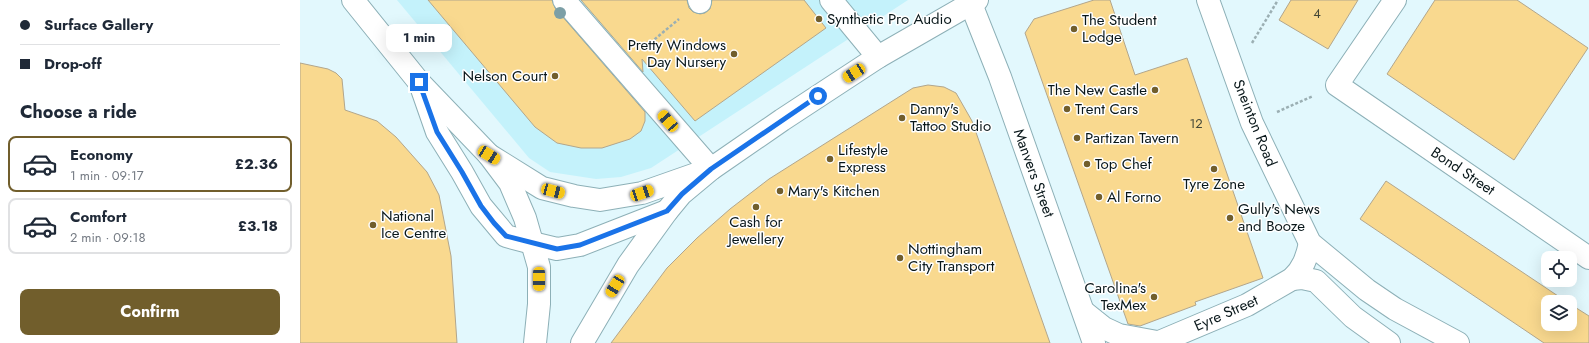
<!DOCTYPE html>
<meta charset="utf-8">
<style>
body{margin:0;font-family:Jost,sans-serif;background:#f6f6f7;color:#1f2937;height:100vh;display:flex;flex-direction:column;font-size:15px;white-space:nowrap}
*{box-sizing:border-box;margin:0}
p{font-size:13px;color:#747a83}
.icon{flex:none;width:22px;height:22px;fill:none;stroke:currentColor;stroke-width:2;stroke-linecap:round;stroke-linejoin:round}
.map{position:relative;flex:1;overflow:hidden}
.sheet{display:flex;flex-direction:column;background:#fff;width:300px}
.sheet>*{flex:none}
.hud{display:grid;align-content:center;height:88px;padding:0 20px;background:#fff}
.fabs{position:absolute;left:1241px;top:251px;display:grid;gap:8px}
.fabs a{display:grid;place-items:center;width:36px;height:36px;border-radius:8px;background:#fff;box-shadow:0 4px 16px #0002;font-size:20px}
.end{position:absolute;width:18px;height:18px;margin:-9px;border:5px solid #1a73e8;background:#fff;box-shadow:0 0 0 2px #fff}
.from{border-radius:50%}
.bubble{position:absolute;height:28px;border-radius:8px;background:#fff;box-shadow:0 4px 16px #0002;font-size:13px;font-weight:700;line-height:28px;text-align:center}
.car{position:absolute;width:12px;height:24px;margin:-12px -6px;border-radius:5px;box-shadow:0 0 3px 1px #0007;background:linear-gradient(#f5c518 24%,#345 0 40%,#f5c518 0 76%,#345 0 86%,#f5c518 0)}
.hud b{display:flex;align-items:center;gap:14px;height:38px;font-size:15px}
.hud b+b{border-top:1px solid #e0e1e3}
.hud i{width:10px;height:10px;background:#1f2937}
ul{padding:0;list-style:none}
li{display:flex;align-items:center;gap:12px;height:56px;margin:0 8px 6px;padding:0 12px;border:2px solid #e0e1e3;border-radius:8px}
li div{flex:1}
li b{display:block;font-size:15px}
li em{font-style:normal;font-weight:700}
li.selected{border-color:#715e2c}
li>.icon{width:36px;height:36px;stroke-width:1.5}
h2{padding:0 20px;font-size:18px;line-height:48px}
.primary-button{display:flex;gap:8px;margin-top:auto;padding:8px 20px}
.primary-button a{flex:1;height:46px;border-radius:8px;background:#715e2c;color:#fff;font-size:16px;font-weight:700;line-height:46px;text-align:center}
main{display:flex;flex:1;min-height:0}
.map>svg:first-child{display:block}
.built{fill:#c4f2fb}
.building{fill:#f9d98f;stroke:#b2a68c}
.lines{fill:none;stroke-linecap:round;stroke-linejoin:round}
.minor-casing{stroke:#8db0b7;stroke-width:24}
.major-casing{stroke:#8db0b7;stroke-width:24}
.highway-casing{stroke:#8db0b7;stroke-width:24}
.path{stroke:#9bafb3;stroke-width:2.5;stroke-dasharray:3 2;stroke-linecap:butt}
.minor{stroke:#fff;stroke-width:22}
.major{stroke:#fff;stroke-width:22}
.highway{stroke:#fff;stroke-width:22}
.tree{fill:#7c9fa6}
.route{stroke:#1a73e8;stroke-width:5}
.poi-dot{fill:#715e2c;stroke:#fff;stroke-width:1.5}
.labels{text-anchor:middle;stroke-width:3;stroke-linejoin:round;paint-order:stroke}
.number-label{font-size:13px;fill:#454837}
.poi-label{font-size:15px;fill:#09171a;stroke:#fff;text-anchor:start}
.street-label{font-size:15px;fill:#09171a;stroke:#fff}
</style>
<main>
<section class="sheet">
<div class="hud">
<b><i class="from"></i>Surface Gallery</b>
<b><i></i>Drop-off</b>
</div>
<h2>Choose a ride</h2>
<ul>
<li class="selected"><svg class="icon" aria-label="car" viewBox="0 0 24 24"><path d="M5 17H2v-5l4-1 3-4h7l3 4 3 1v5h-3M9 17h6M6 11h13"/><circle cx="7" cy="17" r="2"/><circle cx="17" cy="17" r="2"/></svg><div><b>Economy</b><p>1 min · 09:17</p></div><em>£2.36</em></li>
<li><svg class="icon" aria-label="car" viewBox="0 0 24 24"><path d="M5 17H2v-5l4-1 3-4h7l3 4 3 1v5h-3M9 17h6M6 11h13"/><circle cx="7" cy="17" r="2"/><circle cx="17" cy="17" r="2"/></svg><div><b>Comfort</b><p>2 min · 09:18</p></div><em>£3.18</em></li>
</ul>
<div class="primary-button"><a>Confirm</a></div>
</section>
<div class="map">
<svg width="1289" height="343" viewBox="0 0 1289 343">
<rect width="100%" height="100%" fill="#e2f8fd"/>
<!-- built -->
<polygon class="built" points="97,0 608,0 351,168 321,177 296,179 250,172 229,158"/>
<!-- building -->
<g class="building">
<polygon points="128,0 252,0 255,8 345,112 345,121 341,131 330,139 302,148 281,148 257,143 235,127"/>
<polygon points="281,0 387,0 389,8 393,12 400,14 405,13 410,9 412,0 504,0 526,28 395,121 342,59 343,72"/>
<polygon points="794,0 810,0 835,75 887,58 963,278 895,302 896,305 840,326 828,324 725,33 734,19"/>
<polygon points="991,0 1058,0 1028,49 979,20"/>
<polygon points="1135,0 1217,0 1288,48 1214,160 1087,74"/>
<polygon points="0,63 28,69 36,73 42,79 45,110 77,121 96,137 127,172 139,195 151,256 157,343 0,343"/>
<polygon points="628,85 644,87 656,93 672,121 750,343 311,343 367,268 397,238 430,209 469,179 613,88"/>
<polygon points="1086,181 1267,302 1248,302 1248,324 1270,324 1270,304 1289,316 1289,343 1244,343 1060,219"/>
</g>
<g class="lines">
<!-- minor casing -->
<g class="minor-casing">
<g id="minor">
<polyline points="264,0 411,169"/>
<polyline points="399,0 400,2"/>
<polyline points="531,0 578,57"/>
<polyline points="908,0 952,123 1010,243 1067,290 1095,309 1158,343"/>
<polyline points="1095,0 1037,85 1289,258"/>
<polyline points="992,279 1002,278 1016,281 1053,317 1089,343"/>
<polyline points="784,312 804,328 819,335 857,342"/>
<path d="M857 343 947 305 992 279C1003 269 1007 257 1010 243"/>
</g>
</g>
<!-- major casing -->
<g class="major-casing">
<g id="major">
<polyline points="671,4 700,77 794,343"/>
<polyline points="189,155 242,188 274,196 300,200 342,193 399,173"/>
<polyline points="232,243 257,249 280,245 367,211"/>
<polyline points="282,343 328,265 367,211 381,194 411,169 482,120 578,57 677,0"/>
</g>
</g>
<!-- highway casing -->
<g class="highway-casing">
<g id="highway">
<polyline points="53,0 119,82 189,155 210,183 225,218 239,267 239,304 235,343"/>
<polyline points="122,89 137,132 162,172 181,206 206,236 232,243"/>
</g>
</g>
<!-- path -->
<g class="path">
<polyline points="952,43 978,0"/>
<polyline points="343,49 379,19"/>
<polyline points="977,112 1013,96"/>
</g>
<!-- minor -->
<use href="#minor" class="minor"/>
<!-- major -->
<use href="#major" class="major"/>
<!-- highway -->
<use href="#highway" class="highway"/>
</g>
<!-- trees -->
<circle class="tree" cx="260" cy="13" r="6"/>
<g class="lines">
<!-- route -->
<polyline class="route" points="119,82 137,132 162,172 181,206 194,223 206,236 257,249 280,245 367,211 382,194 411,169 518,96"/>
</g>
<!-- markers -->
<g class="poi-dot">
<circle cx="519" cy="19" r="4"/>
<circle cx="774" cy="29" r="4"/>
<circle cx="434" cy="54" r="4"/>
<circle cx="255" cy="76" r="4"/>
<circle cx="855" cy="90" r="4"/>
<circle cx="767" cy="109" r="4"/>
<circle cx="602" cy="118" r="4"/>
<circle cx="777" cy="138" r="4"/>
<circle cx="530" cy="159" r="4"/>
<circle cx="787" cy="164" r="4"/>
<circle cx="914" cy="169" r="4"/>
<circle cx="480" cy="191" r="4"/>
<circle cx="799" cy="197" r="4"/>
<circle cx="456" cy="207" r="4"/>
<circle cx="930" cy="218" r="4"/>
<circle cx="73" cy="225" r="4"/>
<circle cx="600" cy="258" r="4"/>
<circle cx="854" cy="297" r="4"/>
</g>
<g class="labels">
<!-- number labels -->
<g class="number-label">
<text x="1017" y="18">4</text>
<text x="896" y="128">12</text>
</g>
<!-- poi labels -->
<g class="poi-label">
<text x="527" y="24">Synthetic Pro Audio</text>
<text x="782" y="25">The Student<tspan x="782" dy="17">Lodge</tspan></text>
<text x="426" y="50" text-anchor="end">Pretty Windows<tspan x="426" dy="17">Day Nursery</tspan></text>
<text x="247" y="81" text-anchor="end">Nelson Court</text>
<text x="847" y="95" text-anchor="end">The New Castle</text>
<text x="610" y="114">Danny's<tspan x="610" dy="17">Tattoo Studio</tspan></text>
<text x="775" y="114">Trent Cars</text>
<text x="785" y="143">Partizan Tavern</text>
<text x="538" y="155">Lifestyle<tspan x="538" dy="17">Express</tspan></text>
<text x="795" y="169">Top Chef</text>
<text x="914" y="189" text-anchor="middle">Tyre Zone</text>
<text x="488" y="196">Mary's Kitchen</text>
<text x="807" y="202">Al Forno</text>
<text x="938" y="214">Gully's News<tspan x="938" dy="17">and Booze</tspan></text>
<text x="81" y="221">National<tspan x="81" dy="17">Ice Centre</tspan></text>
<text x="456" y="227" text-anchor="middle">Cash for<tspan x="456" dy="17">Jewellery</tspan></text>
<text x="608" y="254">Nottingham<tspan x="608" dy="17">City Transport</tspan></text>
<text x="846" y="293" text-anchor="end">Carolina's<tspan x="846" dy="17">TexMex</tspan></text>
</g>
<!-- street labels -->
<g class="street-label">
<text transform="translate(955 123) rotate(68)" y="5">Sneinton Road</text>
<text transform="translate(1163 171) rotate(34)" y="5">Bond Street</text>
<text transform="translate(734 173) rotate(70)" y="5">Manvers Street</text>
<text transform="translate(926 313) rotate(-24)" y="5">Eyre Street</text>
</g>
</g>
</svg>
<div class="fabs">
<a><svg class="icon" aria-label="locate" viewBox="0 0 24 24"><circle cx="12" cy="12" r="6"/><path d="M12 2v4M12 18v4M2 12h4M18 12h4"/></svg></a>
<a><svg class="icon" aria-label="layers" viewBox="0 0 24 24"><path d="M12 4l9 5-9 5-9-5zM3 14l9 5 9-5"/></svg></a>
</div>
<i class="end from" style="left:518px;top:96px"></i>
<i class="end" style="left:119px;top:82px"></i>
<div class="bubble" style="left:86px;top:24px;width:66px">1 min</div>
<i class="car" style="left:554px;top:73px;rotate:237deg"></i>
<i class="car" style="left:368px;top:121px;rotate:319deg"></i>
<i class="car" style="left:189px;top:155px;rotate:122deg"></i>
<i class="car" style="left:253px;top:191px;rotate:105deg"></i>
<i class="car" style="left:342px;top:193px;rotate:71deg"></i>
<i class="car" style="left:239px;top:279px;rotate:180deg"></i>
<i class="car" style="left:315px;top:286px;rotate:212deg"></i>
</div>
</main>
